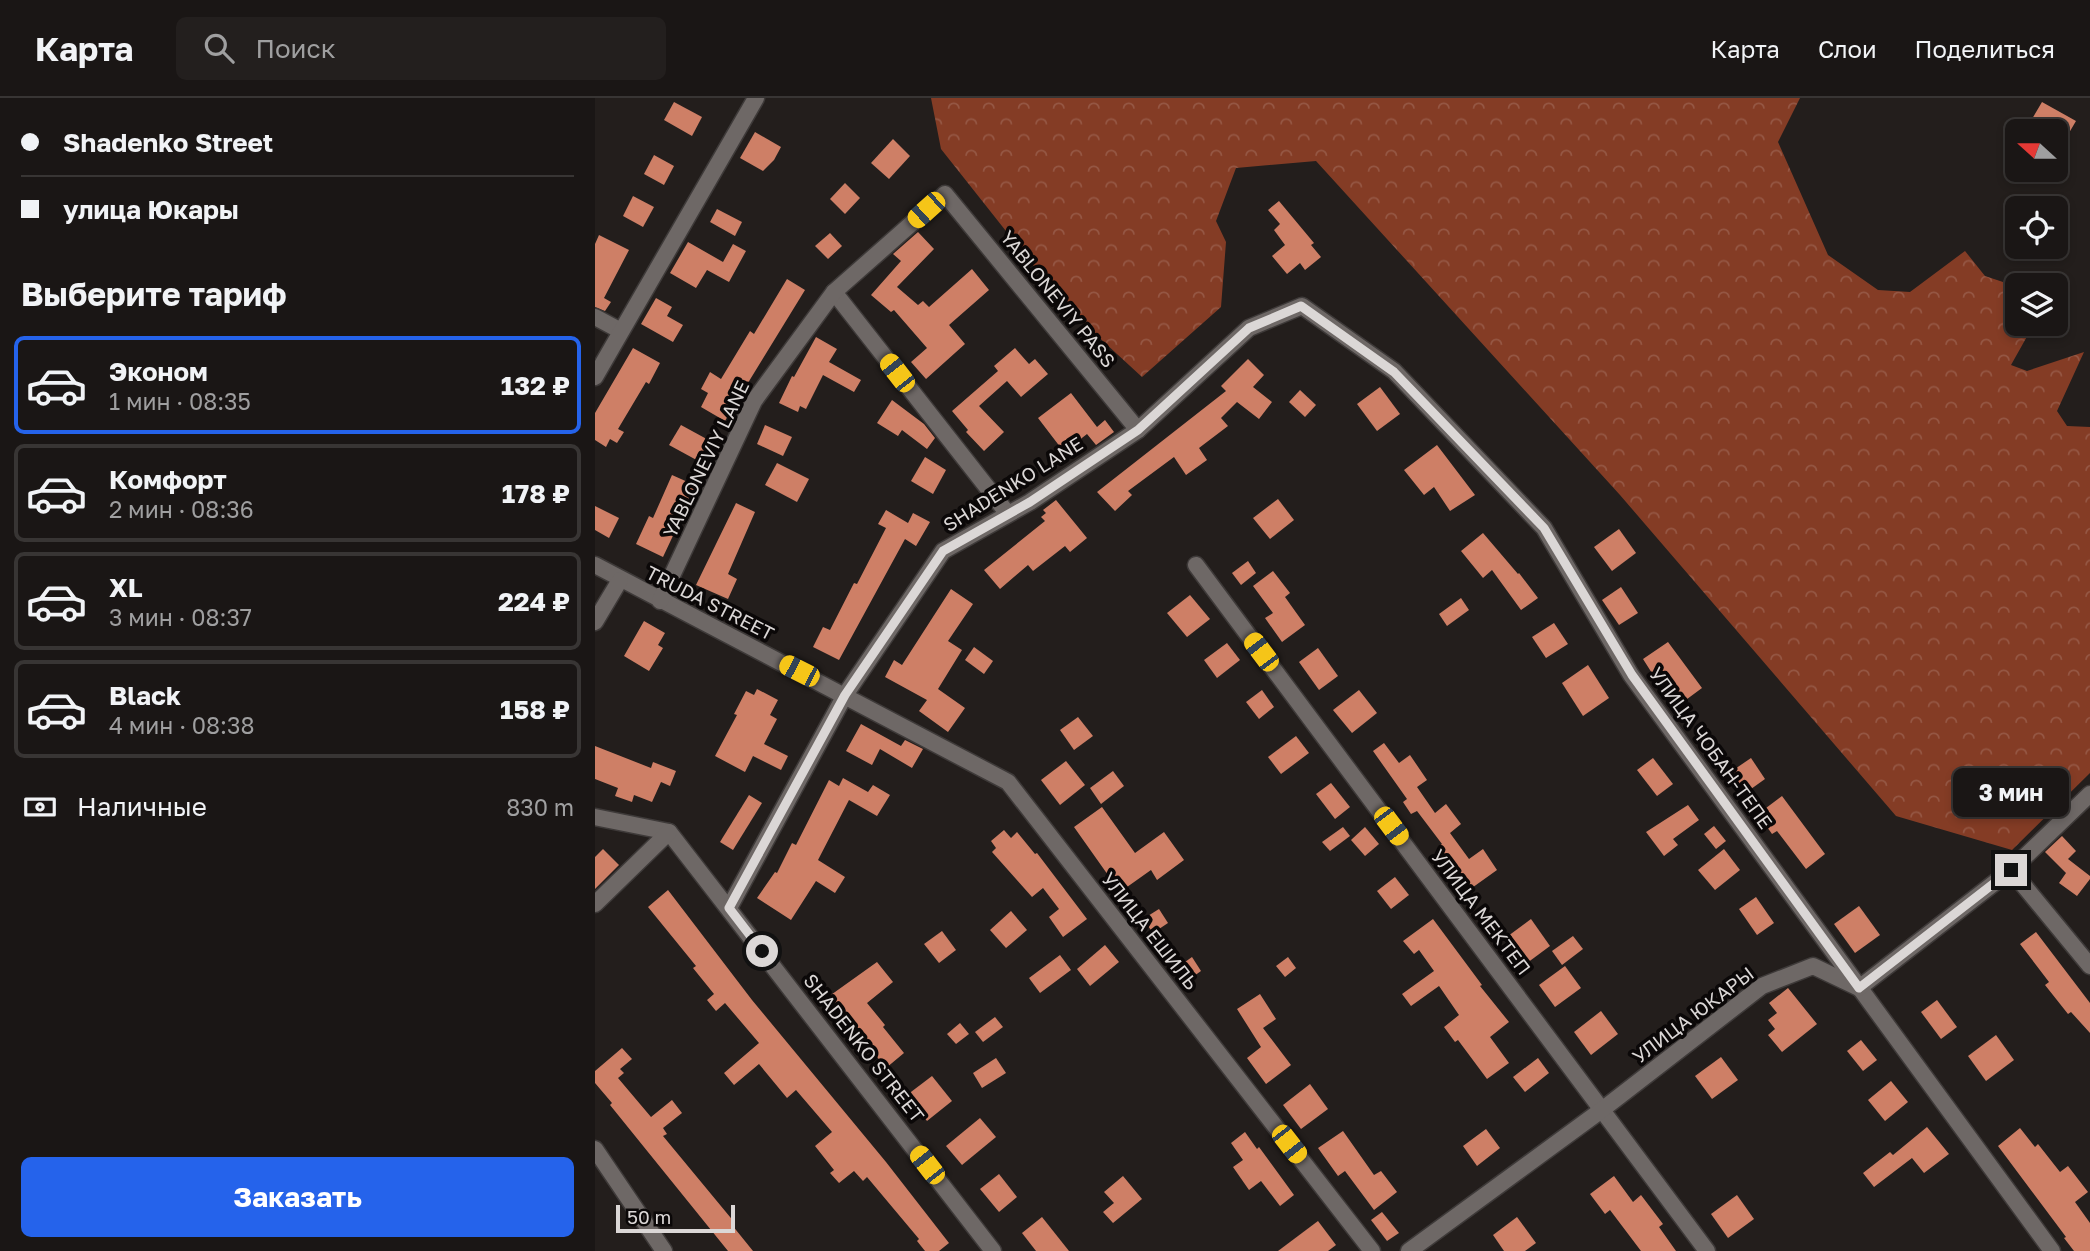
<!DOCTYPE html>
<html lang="ru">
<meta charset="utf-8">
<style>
body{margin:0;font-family:"Golos Text",sans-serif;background:#231f1e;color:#f1f3f6;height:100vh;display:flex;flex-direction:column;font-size:26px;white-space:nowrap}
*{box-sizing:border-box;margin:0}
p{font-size:23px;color:#9f9fa0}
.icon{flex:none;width:38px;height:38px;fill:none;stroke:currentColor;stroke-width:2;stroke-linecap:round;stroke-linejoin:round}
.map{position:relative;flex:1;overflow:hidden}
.side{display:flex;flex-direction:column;background:#1a1615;width:595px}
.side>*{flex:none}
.guide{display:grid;align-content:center;height:154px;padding:0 21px;background:#1a1615}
.needle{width:46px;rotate:291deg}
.tools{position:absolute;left:1410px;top:21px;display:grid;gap:14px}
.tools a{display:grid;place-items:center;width:63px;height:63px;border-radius:10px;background:#1a1615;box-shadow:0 4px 10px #0003,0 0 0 2px #383534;font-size:35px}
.scale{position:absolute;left:21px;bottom:18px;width:119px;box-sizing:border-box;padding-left:7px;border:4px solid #dbd7d6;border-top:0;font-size:19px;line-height:24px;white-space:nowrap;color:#dbd7d6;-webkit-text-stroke:5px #0b0808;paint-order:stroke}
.end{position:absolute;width:32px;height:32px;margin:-16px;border:9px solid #dbd7d6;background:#111;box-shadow:0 0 0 4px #111}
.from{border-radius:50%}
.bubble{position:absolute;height:49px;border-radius:10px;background:#1a1615;box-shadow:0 4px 10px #0003,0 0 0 2px #383534;font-size:23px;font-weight:700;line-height:49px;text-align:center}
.car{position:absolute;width:21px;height:42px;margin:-21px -10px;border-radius:9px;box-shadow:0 0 5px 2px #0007;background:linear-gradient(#f5c518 24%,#345 0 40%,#f5c518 0 76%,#345 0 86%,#f5c518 0)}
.guide b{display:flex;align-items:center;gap:24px;height:66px;font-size:26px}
.guide b+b{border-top:2px solid #383534}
.guide i{width:18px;height:18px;background:#f1f3f6}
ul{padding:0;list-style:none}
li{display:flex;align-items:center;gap:21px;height:98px;margin:0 14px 10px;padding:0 7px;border:4px solid #383534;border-radius:10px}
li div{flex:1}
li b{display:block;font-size:26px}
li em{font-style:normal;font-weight:700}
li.selected{border-color:#2563eb}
li>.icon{width:63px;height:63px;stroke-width:1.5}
h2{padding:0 21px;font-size:32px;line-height:84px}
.pay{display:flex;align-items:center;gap:18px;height:77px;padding:0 21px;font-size:26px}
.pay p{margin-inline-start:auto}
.action{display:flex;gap:14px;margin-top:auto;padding:14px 21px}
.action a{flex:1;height:80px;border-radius:10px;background:#2563eb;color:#fff;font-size:28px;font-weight:700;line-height:80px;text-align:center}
header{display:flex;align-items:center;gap:42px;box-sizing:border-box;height:98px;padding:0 35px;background:#1a1615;border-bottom:2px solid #383534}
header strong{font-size:33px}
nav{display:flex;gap:38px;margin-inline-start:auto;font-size:24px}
.search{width:490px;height:63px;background:#231f1e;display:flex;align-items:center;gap:18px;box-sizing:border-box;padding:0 24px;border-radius:10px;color:#9f9fa0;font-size:26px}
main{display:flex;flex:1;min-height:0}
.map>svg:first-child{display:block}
.forest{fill:url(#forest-crowns)}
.building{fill:#ce7f66}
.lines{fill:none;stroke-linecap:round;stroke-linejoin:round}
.street-casing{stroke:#3e3a39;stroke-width:19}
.street{stroke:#6e6866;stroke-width:16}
.route{stroke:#dbd7d6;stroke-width:9}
.labels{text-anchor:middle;stroke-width:7;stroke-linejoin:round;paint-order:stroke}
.street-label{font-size:19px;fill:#dbd7d6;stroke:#0b0808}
</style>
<header>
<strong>Карта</strong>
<div class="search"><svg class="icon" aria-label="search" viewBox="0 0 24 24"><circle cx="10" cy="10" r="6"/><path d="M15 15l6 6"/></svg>Поиск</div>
<nav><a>Карта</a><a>Слои</a><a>Поделиться</a></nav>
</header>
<main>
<section class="side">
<div class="guide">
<b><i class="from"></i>Shadenko Street</b>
<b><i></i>улица Юкары</b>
</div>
<h2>Выберите тариф</h2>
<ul>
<li class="selected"><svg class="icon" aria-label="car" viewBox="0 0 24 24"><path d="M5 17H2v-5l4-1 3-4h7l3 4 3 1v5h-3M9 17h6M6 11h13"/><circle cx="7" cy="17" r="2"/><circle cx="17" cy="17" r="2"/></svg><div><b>Эконом</b><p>1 мин · 08:35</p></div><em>132 ₽</em></li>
<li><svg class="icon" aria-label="car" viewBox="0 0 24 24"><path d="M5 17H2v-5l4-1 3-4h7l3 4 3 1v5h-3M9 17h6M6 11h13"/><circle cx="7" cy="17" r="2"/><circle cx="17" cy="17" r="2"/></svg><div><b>Комфорт</b><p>2 мин · 08:36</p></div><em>178 ₽</em></li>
<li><svg class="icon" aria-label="car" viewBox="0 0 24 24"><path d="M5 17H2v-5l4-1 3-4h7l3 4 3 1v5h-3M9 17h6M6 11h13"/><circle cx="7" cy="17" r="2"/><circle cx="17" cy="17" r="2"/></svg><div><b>XL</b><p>3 мин · 08:37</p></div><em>224 ₽</em></li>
<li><svg class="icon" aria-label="car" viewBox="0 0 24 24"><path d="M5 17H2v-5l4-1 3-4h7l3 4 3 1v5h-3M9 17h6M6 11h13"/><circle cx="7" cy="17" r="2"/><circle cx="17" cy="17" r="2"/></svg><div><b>Black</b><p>4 мин · 08:38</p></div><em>158 ₽</em></li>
</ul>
<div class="pay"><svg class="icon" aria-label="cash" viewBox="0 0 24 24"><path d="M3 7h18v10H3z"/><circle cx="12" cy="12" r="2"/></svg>Наличные<p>830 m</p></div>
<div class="action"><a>Заказать</a></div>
</section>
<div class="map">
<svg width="1495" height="1153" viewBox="0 0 1495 1153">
<defs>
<pattern id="forest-crowns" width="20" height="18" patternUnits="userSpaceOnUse" patternTransform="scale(1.75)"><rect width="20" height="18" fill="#843c25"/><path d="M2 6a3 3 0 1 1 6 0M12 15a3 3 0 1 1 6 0" fill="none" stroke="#955744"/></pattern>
</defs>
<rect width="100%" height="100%" fill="#231e1c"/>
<!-- forest -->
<polygon class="forest" points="336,0 1205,0 1183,44 1233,157 1283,192 1315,194 1370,153 1390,178 1423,189 1423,226 1439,226 1416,267 1432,273 1489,254 1462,313 1472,328 1495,329 1495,675 1417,752 1301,718 1025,397 721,63 641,70 621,123 631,144 626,209 547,279 472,210 346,51"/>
<!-- building -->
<g class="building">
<polygon points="79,4 107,19 97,38 69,22"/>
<polygon points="1447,4 1481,23 1461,57 1461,33 1430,33"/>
<polygon points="160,34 186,49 179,62 168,73 145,60"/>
<polygon points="298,41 315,58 294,81 276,65"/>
<polygon points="59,57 79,68 69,87 49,76"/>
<polygon points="250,85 265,100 250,116 235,101"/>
<polygon points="38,98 59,109 48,129 28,118"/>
<polygon points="684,103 719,145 716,147 726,159 710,172 705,165 692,176 677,158 690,147 679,132 685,126 673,112"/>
<polygon points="122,111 147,124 140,138 115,124"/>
<polygon points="323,134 339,151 302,189 323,207 328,203 334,209 377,171 394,192 354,227 370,246 331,281 316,264 332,250 299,212 296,214 276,197 306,163 298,156"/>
<polygon points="235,135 247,148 233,161 220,148"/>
<polygon points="4,137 34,152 9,200 16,204 10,213 0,209 0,146"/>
<polygon points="93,144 128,164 138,146 151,153 134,184 112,172 101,190 75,175"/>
<polygon points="192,181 210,192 148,293 152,295 143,312 138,309 130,323 106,309 113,295 106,291 115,274 126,281 155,233 159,236"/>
<polygon points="61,200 77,209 72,218 88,227 78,244 46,226"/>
<polygon points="221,239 242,251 234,264 266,282 259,294 228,277 211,311 205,308 203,314 184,305 197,278 199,279"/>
<polygon points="38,250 65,265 54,286 51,284 23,331 29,334 22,345 15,341 11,349 0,342 0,315"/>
<polygon points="420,250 434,266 440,261 453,276 426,299 412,283 384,308 409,334 389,353 371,334 373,332 357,313 403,273 399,268"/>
<polygon points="653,261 669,277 658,289 677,304 664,321 642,304 626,320 633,328 604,350 612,362 591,377 579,359 533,393 537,397 520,413 502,394 631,293 626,288"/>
<polygon points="785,289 805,316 782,333 762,306"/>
<polygon points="705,292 721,307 710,319 694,304"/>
<polygon points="476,295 502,329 510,322 519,334 501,347 492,336 469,354 443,320"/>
<polygon points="297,302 329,326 340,340 332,351 307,332 303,338 282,325"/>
<polygon points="86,327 119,345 107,365 74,347"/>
<polygon points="170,327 197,339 188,358 162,346"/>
<polygon points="842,347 880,397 855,413 839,389 829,397 809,372"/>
<polygon points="330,359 351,372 338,396 316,383"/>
<polygon points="182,365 214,381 202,404 170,387"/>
<polygon points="77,377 104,389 95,412 91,410 68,459 41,446 54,418 58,420"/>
<polygon points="683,401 699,422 675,441 658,420"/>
<polygon points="461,402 492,440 475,454 470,448 438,473 433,467 405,491 389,472 450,423 446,419 451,415 448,412"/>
<polygon points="141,405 160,414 133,476 142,481 133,501 101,487"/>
<polygon points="0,408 24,420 14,440 0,432"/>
<polygon points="291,412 313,425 318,415 335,424 321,448 310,441 244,562 218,549 228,529 235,532 259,485 262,486 291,430 283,426"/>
<polygon points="1024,431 1041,455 1017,473 999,449"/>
<polygon points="888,435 923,476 924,475 943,500 926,512 897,472 888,480 866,453"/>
<polygon points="653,463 661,475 646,487 637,475"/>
<polygon points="678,473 695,495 690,499 710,527 687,544 670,520 678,515 658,488"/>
<polygon points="1026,489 1043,515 1024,527 1007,502"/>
<polygon points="356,491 378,506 353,543 367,552 343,591 370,610 353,634 324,613 332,602 290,579 299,562 307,567"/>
<polygon points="595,497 615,521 592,539 572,515"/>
<polygon points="866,500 874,512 852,528 844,516"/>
<polygon points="49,523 70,535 63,547 68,550 54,573 29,558"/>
<polygon points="959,525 973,546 951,560 937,539"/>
<polygon points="1073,544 1107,590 1084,607 1066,580 1062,583 1048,561"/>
<polygon points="632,545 645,562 622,580 609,562"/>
<polygon points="379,549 398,563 389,576 370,562"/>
<polygon points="723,550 743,578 724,592 704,564"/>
<polygon points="993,567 1014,600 988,618 967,585"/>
<polygon points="162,591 183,602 175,617 182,621 169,646 193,658 186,672 158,658 150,674 120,658 142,617 139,616 151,593 159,597"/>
<polygon points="667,592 679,609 664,621 651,604"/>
<polygon points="764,592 782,615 757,635 738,612"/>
<polygon points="483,619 498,638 479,652 465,632"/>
<polygon points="266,626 306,648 310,642 328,651 317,670 285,651 277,667 251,653"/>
<polygon points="701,638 714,655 686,676 673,659"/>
<polygon points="789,645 804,665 815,657 832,682 822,689 840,715 851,706 866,726 855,735 874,761 888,751 902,772 874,792 843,749 847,746 822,713 816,716 808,704 812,701 778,653"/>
<polygon points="0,648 56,670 58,664 81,673 75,688 66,684 57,704 39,697 37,704 20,698 23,690 0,681"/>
<polygon points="1058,660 1078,686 1062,698 1042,672"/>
<polygon points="1156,660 1170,681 1149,696 1134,675"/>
<polygon points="471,663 490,687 465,707 446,682"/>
<polygon points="518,673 529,688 506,706 495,690"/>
<polygon points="248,680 273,694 278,687 295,697 282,718 254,702 223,762 250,779 240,795 221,783 196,822 162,800 180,774 182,775 197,745 201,747 234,682 244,688"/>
<polygon points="736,685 755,709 740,721 721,696"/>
<polygon points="154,697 167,705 138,752 125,744"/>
<polygon points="1187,698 1230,756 1211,771 1182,733 1177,736 1163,716"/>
<polygon points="1093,707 1104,722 1078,741 1083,747 1069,758 1051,734"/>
<polygon points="507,709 540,755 569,734 589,762 562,782 556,772 525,794 479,729"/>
<polygon points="1119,728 1131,743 1121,751 1109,736"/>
<polygon points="748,729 755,738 735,753 727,744"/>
<polygon points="770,729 784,746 770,758 756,742"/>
<polygon points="409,732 416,740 422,734 440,756 442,755 492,821 468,839 454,819 464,811 448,790 437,799 397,754 401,750 396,743"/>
<polygon points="1467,738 1481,753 1473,761 1495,778 1495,781 1482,798 1464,785 1471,775 1450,754"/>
<polygon points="8,751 24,767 0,791 0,759"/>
<polygon points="1129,751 1145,772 1120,792 1103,772"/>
<polygon points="800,779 814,797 796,811 782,793"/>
<polygon points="73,792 157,902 291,1064 354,1145 344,1153 330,1153 322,1143 324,1141 272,1079 268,1083 259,1073 244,1085 235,1075 239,1072 220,1048 237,1034 201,992 192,1000 164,966 139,987 129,975 164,945 130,905 121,913 112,902 119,896 98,870 101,868 53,809"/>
<polygon points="1161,799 1179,825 1162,837 1144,811"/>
<polygon points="1264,808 1285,837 1260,855 1239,826"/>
<polygon points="564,811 573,825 558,835 548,821"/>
<polygon points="416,813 432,832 411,850 395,832"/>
<polygon points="838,821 887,887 885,888 914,924 895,939 914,965 892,981 863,942 860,944 849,929 864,917 844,888 816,908 807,896 839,873 824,852 819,856 808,843"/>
<polygon points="936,821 955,848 928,868 909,841"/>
<polygon points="347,833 361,852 344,865 329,846"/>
<polygon points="1441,834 1495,905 1495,935 1476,914 1473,916 1450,887 1454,884 1425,846"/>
<polygon points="978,838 988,851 967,867 957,853"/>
<polygon points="510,847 524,864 495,888 482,871"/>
<polygon points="465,857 476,872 445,895 434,880"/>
<polygon points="597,859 606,873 592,883 583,869"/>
<polygon points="693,859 701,870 690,879 681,868"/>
<polygon points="282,864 298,884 272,905 290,927 288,929 309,955 291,970 233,899"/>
<polygon points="970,868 986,890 960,909 944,887"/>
<polygon points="1193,890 1222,926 1187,954 1173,937 1180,931 1173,922 1182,915 1174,905"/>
<polygon points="665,896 681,921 668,930 696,967 671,986 652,960 666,949 642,911"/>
<polygon points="1342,902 1362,929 1346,941 1326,914"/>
<polygon points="1006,913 1023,936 996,957 979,934"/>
<polygon points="400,919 408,929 388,944 380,934"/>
<polygon points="365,925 374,936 361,946 352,936"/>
<polygon points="1401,937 1419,962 1391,983 1373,958"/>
<polygon points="1266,942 1282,962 1268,973 1252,953"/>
<polygon points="27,950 37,961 25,971 29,975 23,980 56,1019 77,1002 87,1015 68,1030 72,1036 68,1038 140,1125 137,1127 158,1153 133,1153 15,1007 17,1005 0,985 0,973"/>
<polygon points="1126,959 1143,982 1117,1001 1100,978"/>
<polygon points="401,960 411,975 387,990 378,975"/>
<polygon points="943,960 954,975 930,994 918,979"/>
<polygon points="337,978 357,1003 332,1023 312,997"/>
<polygon points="1296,983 1313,1004 1290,1023 1273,1002"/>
<polygon points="715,986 733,1011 706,1031 688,1007"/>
<polygon points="385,1020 401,1039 367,1067 351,1048"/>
<polygon points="1332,1029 1354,1056 1329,1075 1317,1060 1279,1089 1268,1075 1295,1054 1298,1057"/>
<polygon points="1425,1030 1440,1049 1443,1046 1465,1074 1473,1068 1493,1094 1480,1104 1495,1125 1495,1153 1479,1153 1469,1140 1471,1139 1403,1048"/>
<polygon points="891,1031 905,1050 882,1068 868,1048"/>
<polygon points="748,1033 779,1077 786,1073 802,1094 779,1112 750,1073 743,1078 723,1050"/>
<polygon points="650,1034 662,1051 664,1049 699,1097 685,1108 666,1083 654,1092 638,1069 648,1062 636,1045"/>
<polygon points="404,1076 422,1099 404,1114 385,1091"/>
<polygon points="528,1078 547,1101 518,1125 508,1114 519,1105 509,1094"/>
<polygon points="1019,1078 1038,1104 1046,1097 1068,1126 1064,1129 1081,1153 1046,1153 1015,1112 1010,1116 995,1096"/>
<polygon points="1142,1097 1159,1121 1133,1140 1116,1116"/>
<polygon points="787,1114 804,1135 792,1143 776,1122"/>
<polygon points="447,1119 474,1153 441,1153 427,1135"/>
<polygon points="922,1119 941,1145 930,1153 909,1153 898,1137"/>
<polygon points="723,1123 741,1147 733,1153 683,1153"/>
</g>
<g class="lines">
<!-- street casing -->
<g class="street-casing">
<g id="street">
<polyline points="239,194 413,416"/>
<polyline points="0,219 26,233"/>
<polyline points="0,279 161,0"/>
<polyline points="0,467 413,684 777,1153"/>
<polyline points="601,467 1112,1153"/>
<polyline points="65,503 159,303 239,194 350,96 543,332"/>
<polyline points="0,524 25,482"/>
<polyline points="0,719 74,734 398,1153"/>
<polyline points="1416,772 1495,696"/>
<polyline points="0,806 74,734"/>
<polyline points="134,810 250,597 348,453 435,404 543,332 654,230 707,208 799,273 949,430 1036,577 1457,1153"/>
<polyline points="0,1051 69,1153"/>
<polyline points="814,1153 1008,1011 1167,888 1218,868 1264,890 1416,772 1495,868"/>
</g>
</g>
<!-- street -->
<use href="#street" class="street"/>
</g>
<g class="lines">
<!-- route -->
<polyline class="route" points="167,853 134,810 250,597 348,453 435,404 543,332 654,230 706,208 799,274 949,430 1037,577 1264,890 1416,772"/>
</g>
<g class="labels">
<!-- street labels -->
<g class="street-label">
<text transform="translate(463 201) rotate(51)" y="7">YABLONEVIY PASS</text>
<text transform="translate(111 361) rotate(-64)" y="7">YABLONEVIY LANE</text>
<text transform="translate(418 386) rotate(-32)" y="7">SHADENKO LANE</text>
<text transform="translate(115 505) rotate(27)" y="7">TRUDA STREET</text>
<text transform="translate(1116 650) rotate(54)" y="7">УЛИЦА ЧОБАН-ТЕПЕ</text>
<text transform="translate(886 814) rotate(53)" y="7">УЛИЦА МЕКТЕП</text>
<text transform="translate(555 833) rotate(52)" y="7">УЛИЦА ЕШИЛЬ</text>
<text transform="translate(1098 917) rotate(-37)" y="7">УЛИЦА ЮКАРЫ</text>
<text transform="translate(269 950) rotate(52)" y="7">SHADENKO STREET</text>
</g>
</g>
</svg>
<div class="tools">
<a><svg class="needle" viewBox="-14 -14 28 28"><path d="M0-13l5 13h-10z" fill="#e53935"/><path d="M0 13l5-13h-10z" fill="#9f9fa0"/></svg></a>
<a><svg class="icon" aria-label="locate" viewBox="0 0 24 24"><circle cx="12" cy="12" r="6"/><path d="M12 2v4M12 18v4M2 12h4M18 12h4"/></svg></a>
<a><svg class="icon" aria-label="layers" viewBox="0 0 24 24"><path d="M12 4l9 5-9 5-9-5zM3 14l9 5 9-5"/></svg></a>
</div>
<div class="scale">50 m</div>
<i class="end from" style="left:167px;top:853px"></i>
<i class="end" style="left:1416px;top:772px"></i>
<div class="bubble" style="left:1358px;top:670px;width:116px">3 мин</div>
<i class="car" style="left:331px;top:112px;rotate:228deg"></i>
<i class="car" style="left:302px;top:275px;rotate:322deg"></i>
<i class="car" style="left:666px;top:554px;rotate:323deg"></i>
<i class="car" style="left:204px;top:573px;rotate:297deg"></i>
<i class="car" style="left:796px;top:728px;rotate:143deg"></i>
<i class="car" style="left:694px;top:1046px;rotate:142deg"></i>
<i class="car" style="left:332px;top:1067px;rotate:322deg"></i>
</div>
</main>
